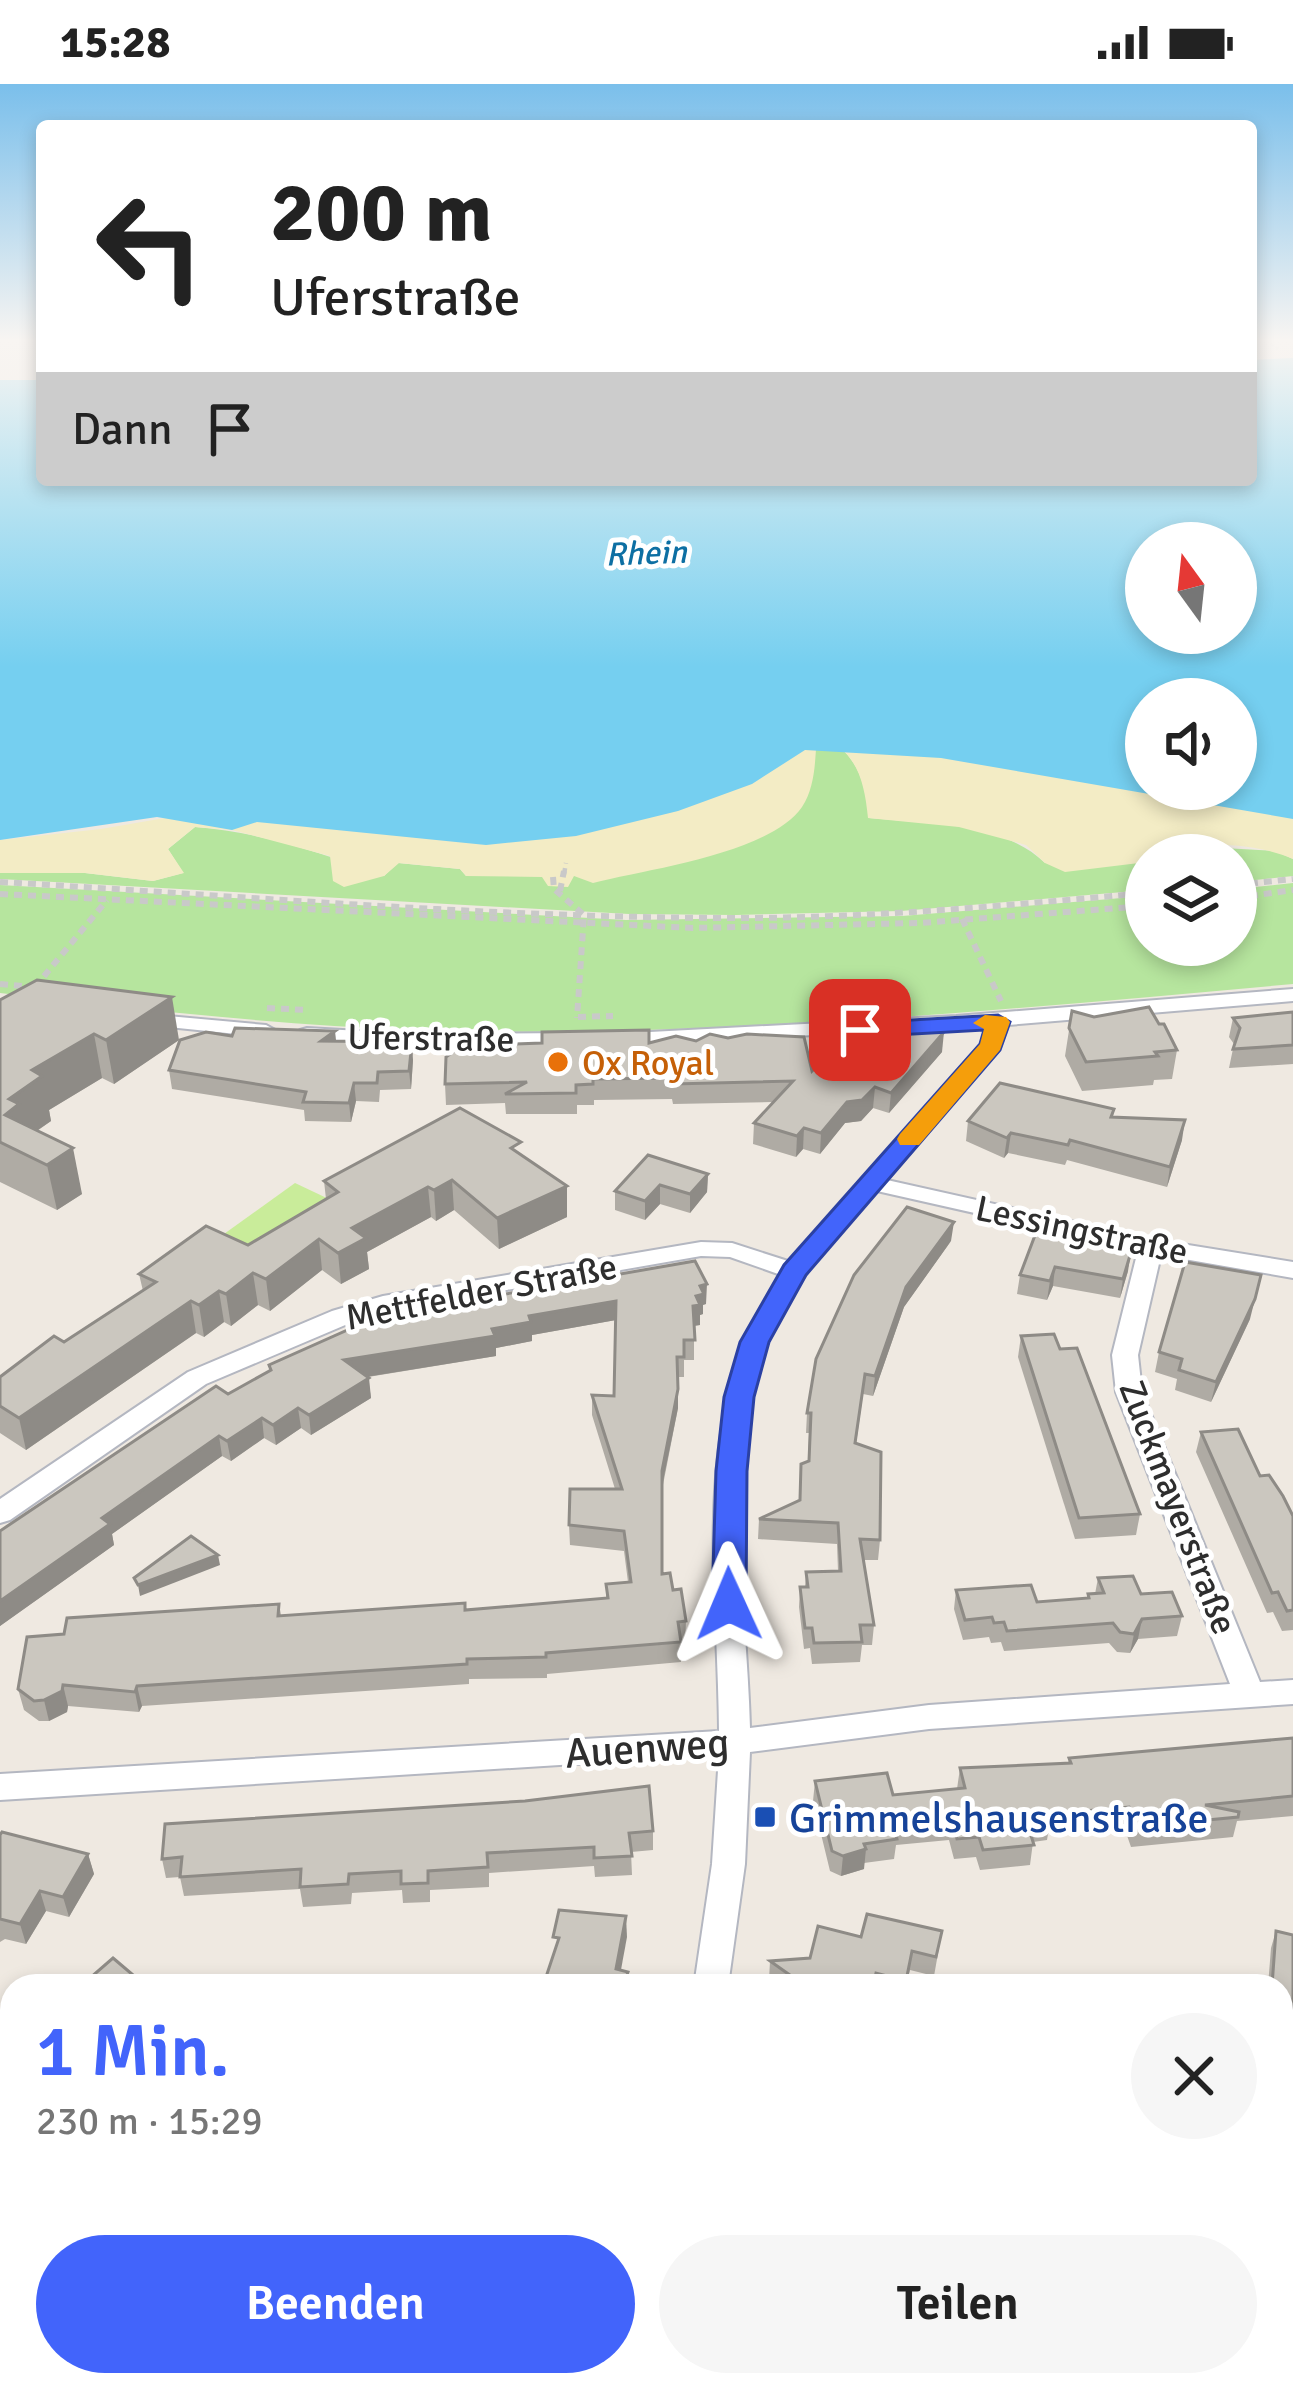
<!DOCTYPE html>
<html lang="de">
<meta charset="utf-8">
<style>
body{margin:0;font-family:Signika,sans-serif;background:#f6f6f6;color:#222;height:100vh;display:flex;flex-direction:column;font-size:45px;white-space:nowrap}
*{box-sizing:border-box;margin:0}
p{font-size:39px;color:#767676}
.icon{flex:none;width:66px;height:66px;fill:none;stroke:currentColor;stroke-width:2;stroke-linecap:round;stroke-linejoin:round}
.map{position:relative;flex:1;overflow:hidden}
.details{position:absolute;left:0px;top:1890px;width:1293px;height:423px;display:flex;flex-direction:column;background:#fff;border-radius:36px 36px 0 0;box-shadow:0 6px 18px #0003}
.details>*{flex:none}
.hud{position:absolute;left:36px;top:36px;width:1221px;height:366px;border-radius:12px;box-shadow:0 6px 18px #0003;background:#fff;color:#222;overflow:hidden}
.needle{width:78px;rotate:345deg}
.fabs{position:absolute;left:1125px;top:438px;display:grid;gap:24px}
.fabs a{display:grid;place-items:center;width:132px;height:132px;border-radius:50%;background:#fff;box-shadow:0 6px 18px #0003;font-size:60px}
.pin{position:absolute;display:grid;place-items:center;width:102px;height:102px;color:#fff;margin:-51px;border-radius:24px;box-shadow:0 6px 18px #0006}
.me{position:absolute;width:132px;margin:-66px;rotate:359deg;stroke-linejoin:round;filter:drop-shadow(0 0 9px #0008)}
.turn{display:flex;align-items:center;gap:42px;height:252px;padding:0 36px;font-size:54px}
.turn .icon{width:156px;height:156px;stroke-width:2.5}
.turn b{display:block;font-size:84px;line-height:102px}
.then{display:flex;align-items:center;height:114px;padding:0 36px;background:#0003;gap:24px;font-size:45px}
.round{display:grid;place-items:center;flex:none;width:126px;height:126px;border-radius:63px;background:#f6f6f6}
.head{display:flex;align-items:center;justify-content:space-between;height:204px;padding:0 36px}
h1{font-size:72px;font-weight:600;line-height:90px;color:#4264fb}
.button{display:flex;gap:24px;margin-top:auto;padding:24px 36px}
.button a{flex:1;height:138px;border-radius:72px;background:#4264fb;color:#fff;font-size:48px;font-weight:600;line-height:138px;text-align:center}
.button a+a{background:#f6f6f6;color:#222}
.status{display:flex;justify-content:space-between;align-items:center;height:84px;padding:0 60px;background:#fff;direction:ltr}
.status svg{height:33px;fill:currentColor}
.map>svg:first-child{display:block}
.green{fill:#b6e59e}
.sand{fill:#f3ecc5}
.pitch{fill:#c9ec9a}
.water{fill:#75cff0;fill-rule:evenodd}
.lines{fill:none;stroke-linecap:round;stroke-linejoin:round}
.street-casing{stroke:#b4b7c1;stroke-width:4}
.path-far2{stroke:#c9c9c9;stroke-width:3;stroke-dasharray:4.5 3;stroke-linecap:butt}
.path-far1{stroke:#c9c9c9;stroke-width:4.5;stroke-dasharray:6 4.5;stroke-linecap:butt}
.path{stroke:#c9c9c9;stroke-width:6;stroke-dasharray:8 6;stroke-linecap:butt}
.street{fill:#fff;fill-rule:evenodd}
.wall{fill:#afaba4}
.shaded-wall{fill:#8e8b86}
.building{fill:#cbc7bf;stroke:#8e8b86;stroke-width:3}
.route{fill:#4264fb;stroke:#2b41a3;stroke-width:3}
.slow{fill:#f59e0b}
.food-dot{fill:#e8710a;stroke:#fff;stroke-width:4.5}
.transit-dot{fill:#1a4fb4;stroke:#fff;stroke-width:4.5}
.labels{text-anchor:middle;stroke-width:10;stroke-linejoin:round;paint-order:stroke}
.far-water-label{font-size:33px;font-style:italic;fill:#0d6fa3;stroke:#fff}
.street-label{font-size:36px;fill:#2e2e2e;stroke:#fff}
.food-label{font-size:36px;fill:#c56008;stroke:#fff;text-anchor:start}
.near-street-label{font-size:42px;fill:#2e2e2e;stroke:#fff}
.near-transit-label{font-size:42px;fill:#164399;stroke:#fff;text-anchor:start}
</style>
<div class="status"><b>15:28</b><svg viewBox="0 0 49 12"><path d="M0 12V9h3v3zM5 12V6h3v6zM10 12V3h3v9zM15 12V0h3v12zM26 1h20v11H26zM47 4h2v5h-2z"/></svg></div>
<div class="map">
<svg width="1293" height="2312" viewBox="0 0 1293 2312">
<rect width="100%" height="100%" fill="#efe9e1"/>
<g class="green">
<path d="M817,650c39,16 48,45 52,84 57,6 133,3 176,45l101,-4v31l-245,21 -165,4 -107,-1 -629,-35v-6h85l68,8 30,-8 -15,-24 27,-22c65,5 128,26 189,49l14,-13 62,6 6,7h108z"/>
<path d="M1188,762l87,5 18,8v17l-57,6v-27h-81z"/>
<path d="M1293,799v101c-291,26 -585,55 -878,46 -139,-5 -277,-21 -415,-37v-108l626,35 276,-4 244,-20v49h90v-56z"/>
</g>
<path class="sand" d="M816,622l330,83 147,20v50c-43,-19 -118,-20 -154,4l-74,9 -20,-9 -19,-18 -67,-18 -91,-9c-4,-40 -12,-68 -51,-84 -2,24 -1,52 -15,73 -33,47 -154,62 -209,76l-19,-7 -6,11 -20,-1 -6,-9 -76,-1 -6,-7 -61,-6 -15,13 -40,11 -11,-6 -3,-25 -98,-26 -37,-3 -27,22 16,24 -31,8 -68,-8h-85v-33l101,-11z"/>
<path class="pitch" d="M295,1099l38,18 -77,56 -39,-18z"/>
<path class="water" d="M1293,274v461l-352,-61 -136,-8 -53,34 -74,27 -102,25 -90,9 -229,-23 -25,8 -75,-13 -157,23v-460h42v100h1209v-120zM1146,459h90v90h-90zM1146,615h90v90h-90z"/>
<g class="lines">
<defs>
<g id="street">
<path d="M1293,905v12l-285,24 -9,25 -112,130 264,59 142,23v16l-132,-23 -23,100 4,37 118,290 33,-2v24l-364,25 -179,23 -5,112 -17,122h-34l18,-122 7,-109 -719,45v-26l719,-43c-1,-155 -31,-321 62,-456l-51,-18 -29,-1 -315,55 -36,12 -144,61 -196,136 -10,3v-24l188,-127 144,-61 51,-15 318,-54 31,1 59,19 190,-218 5,-17 -367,17 -7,-2 -4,-4 4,-4 344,-18zM877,1107l261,59 -26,105 4,37 114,292 -301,21 -179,23c-3,-131 -34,-284 27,-407 24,-49 64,-89 100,-130z"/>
<path d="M146,930l120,11 11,6 -11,6 -127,-13 -3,-4z"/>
<path d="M307,944l107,6 158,-1 11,6 -11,6 -158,1 -114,-8 -4,-4 4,-4z"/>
<path d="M0,1990l12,5v40l-12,-5z"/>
<path d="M1281,2143l12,4v38l-12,-4z"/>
<path d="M303,2301h48l4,11h-48z"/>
<path d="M551,2301h41l-4,11h-41z"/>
</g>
</defs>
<use href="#street" class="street-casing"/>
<path class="path-far2" d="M1270,259l8,6"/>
<path class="path-far1" d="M564,790l2,-11"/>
<g class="path">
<path d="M553,793l1,12 30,26 -7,103"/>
<path d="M0,798c245,14 491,36 737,36 137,0 273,-13 409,-25"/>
<path d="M1236,801l57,-6"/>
<path d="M560,807l4,-20"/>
<path d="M0,810l693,34 227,-5 226,-17"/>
<path d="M1236,814l57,-8"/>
<path d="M962,835l39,82"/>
<path d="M0,900l32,3"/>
<path d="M35,903l72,-87"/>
<path d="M267,924l40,2"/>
<path d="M578,933l35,-1"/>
</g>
<use href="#street" class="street"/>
</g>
<g class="wall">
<path d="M0,916l179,40 -65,44 -12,-6 -53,32 2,11 -14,10 45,63 -25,16 -57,-28z"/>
<path d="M1072,927l22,6 65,7 18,26 -5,29 -18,1 -1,5 -71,6 -17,-35z"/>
<path d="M1293,928v52l-64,4 5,-24 -5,-7 4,-19z"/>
<path d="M232,952l104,5 77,19 -2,29 -31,1 -1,12 -23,-1 -5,21 -46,-1 -1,-11 -132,-21 -3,-19z"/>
<path d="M649,959l163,28 130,-19 -53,61 -16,-5 -12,13 -16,2 -25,31 -17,-5 -7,8 -43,-13 1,-21 19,-21 -100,2 -1,-5 -78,1v5h-17v9h-71l-1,-11 -59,2 -1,-21z"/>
<path d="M1114,1025l-1,8 69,23 -15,47 -100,-27 -2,5 -57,-12 -4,5 -38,-17 2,-20z"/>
<path d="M522,1071l45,62 -68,32 -45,-39 -18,11 -5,-4 -64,35 2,17 -28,15 -19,-14 -52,41 -12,-6 -27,21 -7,-4 -20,15 -8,-4 -170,117 -26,-17v-56l64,-35 79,-51 -4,-17 109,-29 78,-46 -2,-18z"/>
<path d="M708,1090l-1,18 -17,21 -30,-9 -15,16 -30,-10v-19z"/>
<path d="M1037,1146l91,41 -8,27 -67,-12 -6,14 -30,-6 3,-19z"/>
<path d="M951,1157l-47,66 -31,89 -10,-2 -7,50 24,96 -2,20h-15l11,65 -2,20h-10l-2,17 -48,2 -2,-16 -6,1 -5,-42 1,-20h5l1,-15 32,-1 -1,-27 -79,-5 1,-20 41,-18 8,-40 1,-28h-3l1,-20z"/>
<path d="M706,1220l-3,1v9l-3,1v10l-6,1v34h-10v17h-6v31l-16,82v84l11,16 13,31 -1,21h-4v20l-134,12v4l-78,1v5l-327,22 -3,6 -71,-6 -1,6 -18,9h-10l-15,-11 -6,-21 46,-55 215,-30 2,11 184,-5 141,-12v-14l22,-2 -4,-31 -54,-6 -1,-20 46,-36 -23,-74v-20l22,1 2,-76 -84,15v6l-36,7v8l-128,21 3,21 -60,37 -10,-7 -25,17 -12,-7 -33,23 -9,-5 -110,78 2,11 -114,81v-95l270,-161z"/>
<path d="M1250,1235l-39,83 -36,-12 2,-11 -22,-7 4,-20z"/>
<path d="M1021,1252l39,13 80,165 -4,21 -61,4 -57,-182z"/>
<path d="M1201,1348l59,44 33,40v114l-11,1 -9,-19 -6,1 -71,-161z"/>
<path d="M1098,1494l43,16 41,22 -5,20 -39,3 -8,14 -13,-1 -8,-9 -105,8 -3,-9 -10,1 -2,-6 -26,3 -9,-31 2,-19 81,12 50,-4 1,-4h7z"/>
<path d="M1293,1654v78l-56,5 -4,16 -102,10 -7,-20 -76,7 -1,6 -14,2 -3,23 -50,5 -4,-13 -22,2 -5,-19 -53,5 -2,14 -30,4v6l-23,7 -11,-5 -17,-70 2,-20 78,14 64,-6 3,-21 108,-5 1,-5z"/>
<path d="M653,1747v19l-22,2 1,23 -37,2 -1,-11 -105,7v14l-59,3v12l-27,1 -1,-13 -50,3 -1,11 -48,3 -3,-18 -116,7 -4,-19 -14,1 -4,-19z"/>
<path d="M0,1751l88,19 6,20 -25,43 -23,-6 -20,33 -21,-5 -5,3z"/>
<path d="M942,1847l-8,45 -24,-6 -4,16h-128l-9,-6 1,-19 40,-3 51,-21z"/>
<path d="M1276,1847l17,4v156l-12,-3v-102h-13l3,-38z"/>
<path d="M12,2197v79l-12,-13v-55z"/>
<path d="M679,2301h125l-4,11h-121z"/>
<path d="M1252,2301h29l12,11h-42z"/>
</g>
<g class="shaded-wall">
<path d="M172,913l7,43 -65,44 -8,-44z"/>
<path d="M335,947l2,18 -16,-8z"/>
<path d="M944,948l-2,20 -53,61 2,-20z"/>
<path d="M94,950l8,44 -53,32 2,11 -25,17 -21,-23 4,-16 23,-29z"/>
<path d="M412,958l1,18 -2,29 -2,-18z"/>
<path d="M354,999l2,18 -5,21 -2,-19z"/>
<path d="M875,1003l-2,21 -12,13 -16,2 -25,31 1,-21 26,-31z"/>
<path d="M1185,1036l-3,20 -15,47 3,-20z"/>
<path d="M804,1044l-1,21 -7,8 1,-21z"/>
<path d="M1011,1049l-3,20 -4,5 3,-20z"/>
<path d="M73,1064l9,46 -25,16 -10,-45z"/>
<path d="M708,1090l-1,18 -17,21v-19z"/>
<path d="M452,1096l2,30 -18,11 -2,-31z"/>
<path d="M660,1101v19l-15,16v-19z"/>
<path d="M567,1102v31l-68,32 -2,-31z"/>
<path d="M428,1103l3,30 -64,35 2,17 -28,15 -3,-31 14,-25z"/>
<path d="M954,1138l-3,19 -47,66 -31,89 2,-20 31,-89z"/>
<path d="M319,1155l3,31 -52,41 -4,-32z"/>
<path d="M1131,1168l-3,19 -8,27 3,-19z"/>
<path d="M1055,1183l-2,19 -6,14 3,-19z"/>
<path d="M253,1189l5,32 -27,21 -5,-32z"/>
<path d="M1261,1191l-11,44 -39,83 5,-20z"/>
<path d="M707,1200l-1,20 -3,1v9l-3,1v10l-8,1 1,-20 3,-10 4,-10z"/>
<path d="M219,1207l5,31 -20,15 -5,-32z"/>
<path d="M191,1217l5,32 -170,117 -7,-32z"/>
<path d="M616,1217v19l-84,15v6l-36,7v8l-149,24 -3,-20 148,-31 37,-13z"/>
<path d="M369,1294l2,20 -60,37 -2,-20z"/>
<path d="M678,1305v19l-17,83 1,-20z"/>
<path d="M298,1324l3,20 -25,17 -3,-20z"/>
<path d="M262,1334l2,20 -33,23 -4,-20z"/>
<path d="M219,1352l3,20 -110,78 2,11 -114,81v-25l102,-83z"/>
<path d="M218,1471l2,10 -80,31 -2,-11z"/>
<path d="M1142,1535l-4,20 -8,14 4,-19z"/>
<path d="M63,1601l5,21 -1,6 -18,9 -5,-21z"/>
<path d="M137,1602l5,20 -3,6 -4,-20z"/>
<path d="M866,1765l-2,20 -23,7 2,-20z"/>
<path d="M88,1770l6,20 -25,43 -6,-20z"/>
<path d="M40,1807l6,20 -20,33 -6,-20z"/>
<path d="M626,1832l1,21 -9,49 -2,-17z"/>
<path d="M12,2141v26l-12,11v-26z"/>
</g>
<g class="building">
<path d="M37,896l135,17 -66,43 -12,-6 -62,36 10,6 -33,23 10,5 -14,11 68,33 -26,17 -47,-23v-142z"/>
<path d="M1149,923l10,17h5l13,26 -22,2 3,4 -72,6 -17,-34 3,-17 22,6z"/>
<path d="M1293,928v33l-60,4 7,-21 -7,-10z"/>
<path d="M903,934l41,14 -53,61 -16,-6 -13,13 -15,2 -26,31 -17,-5 -7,8 -43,-13 39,-42 -120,3 -1,-6 -79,1v5l-17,1v8l-71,1 22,-12 -82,2 1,-27 15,-11 81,-3v-11l107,-2v13l27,-7 20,5 14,-7 18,4 19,-4 57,3 8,34 50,-51z"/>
<path d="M235,944l100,3 -14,10 91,1 -3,29 -31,1 -1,11h-23l-5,20 -46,-1 3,-10 -137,-22 11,-30 26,-8 26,4z"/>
<path d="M1000,999l114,26 -3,8 74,3 -15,47 -100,-27 -2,5 -57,-12 -4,5 -39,-17z"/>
<path d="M460,1024l61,34 -10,6 56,38 -70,32 -45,-38 -18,10 -6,-3 -76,41 14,10 -28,15 -19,-14 -53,40 -13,-6 -27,21 -7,-3 -20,14 -8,-4 -172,117 -19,-12v-29l54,-41 10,6 92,-60 -17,-8 67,-48 42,19 90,-53 -14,-11z"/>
<path d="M648,1071l60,19 -18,20 -30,-9 -15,16 -30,-10z"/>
<path d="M907,1123l47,15 -48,65 -31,89 -10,-2 -10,69 26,9 -1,88 -20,-1 14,86h-14l2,17 -48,1 -2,-15h-7l-5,-41h8l-2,-15 35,-1 -3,-48 -79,-4 41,-19 1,-36 8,-3 2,-48h-4l9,-54 38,-84z"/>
<path d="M1037,1146l94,22 -8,27 -68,-12 -5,14 -30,-6z"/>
<path d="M695,1177l12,23 -7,2 4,8 -8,2 4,9 -7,1 2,34h-11v17h-7l1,32 -16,82v103l8,-1 3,17 8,-1 5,32 -8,1 3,20 -135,11v4l-79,2v5l-330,22 -2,6 -72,-7 -1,6 -18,9 -10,1 -16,-12 9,-52 37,-3 3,-16 212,-14 -1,12 187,-13v7l143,-12 -2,-14 25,-2 -7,-51 -55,-6 1,-36h52l-30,-94 22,1 2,-95 -87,15 2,6 -39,7 3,7 -151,24 25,18 -60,37 -11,-7 -25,17 -11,-7 -35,23 -8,-5 -117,82 8,6 -110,77v-70l216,-145 12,8 43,-24 -2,-5 110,-49z"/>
<path d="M1185,1178l76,13 -6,24 -39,83 -37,-12 3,-11 -23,-7z"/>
<path d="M1054,1250l6,15 17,-1 63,166 -61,4 -58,-182z"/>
<path d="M1238,1345l22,47 9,-1 14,21 10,20v94l-6,1 -9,-19 -6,1 -71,-161z"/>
<path d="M191,1452l27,19 -80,30 -4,-7z"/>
<path d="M1133,1492l8,18 31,-2 10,24 -40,3 -8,15 -14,-2 -7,-9 -106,8 -3,-9 -10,1 -2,-6 -27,3 -9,-30 75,-5 6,17 52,-4 -1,-4 16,-1 -6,-15z"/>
<path d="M1293,1654v58l-88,9 34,7 -1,5 -103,10 -6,-20 -81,7 2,6 -23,3 7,22 -51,5 -4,-13 -22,2 -5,-19 -58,5 3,14 -33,5 2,5 -23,7 -11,-5 -17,-70 72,-8 6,22 72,-7 -5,-20 111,-5 -2,-5z"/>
<path d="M649,1702l4,45 -24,2 3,23 -38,2v-11l-107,6 1,14 -60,4v12l-27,1v-13l-52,3 -1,10 -48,3 1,-18 -121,8 2,-20 -20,2 3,-35 360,-23z"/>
<path d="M2,1748l86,22 -25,43 -23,-6 -20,33 -20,-5v-84z"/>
<path d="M559,1826l67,6 -10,53 12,3 -5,14h-80l16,-48 -6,-1z"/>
<path d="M867,1830l75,17 -6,26 -24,-6 -6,30 -30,-8 -3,13h-70l1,-2 -11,-2 1,-4 -24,-17 40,-3 8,-32 43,11z"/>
<path d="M1276,1847l17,4v138l-12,-3v-84h-9z"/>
<path d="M113,1874l33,28h-61l-2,-2z"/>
<path d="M0,2112l12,11v18l-12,11z"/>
<path d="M12,2197v63l-12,-12v-40z"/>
<path d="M1281,2229l12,3v80h-36v-11h24z"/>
<path d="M12,2300l175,1 11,11h-198z"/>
<path d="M679,2301h84l-4,11h-60v-1z"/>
<path d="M780,2301h19l-3,8z"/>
<path d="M928,2306l21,6h-23z"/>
<path d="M1210,2307l20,5h-21z"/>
</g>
<linearGradient id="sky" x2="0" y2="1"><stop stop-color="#7abfeb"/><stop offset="0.44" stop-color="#f8f5f2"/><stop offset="1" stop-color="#f8f5f2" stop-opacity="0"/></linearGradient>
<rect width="1293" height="583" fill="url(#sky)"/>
<path class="route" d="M998,931l12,7 -10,28 -194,225 -37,67 -15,55 -7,74 -1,133 -5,9 -12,3 -12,-3 -5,-9 4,-133 8,-74 16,-55 44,-77 196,-221 4,-14 -124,7 -12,-7 12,-7z"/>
<path class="slow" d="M985,931l21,2 4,5 -10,28 -81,95h-19l-3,-6 3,-5 80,-90 4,-15 -11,-6z"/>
<circle class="food-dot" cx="558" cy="978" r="12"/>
<rect class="transit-dot" x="753" y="1721" width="24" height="24" rx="6"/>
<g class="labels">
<g class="far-water-label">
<text transform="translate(646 468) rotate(-2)" y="12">Rhein</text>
</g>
<g class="street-label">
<text transform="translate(431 953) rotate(1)" y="13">Uferstraße</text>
<text transform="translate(1082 1145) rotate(12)" y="13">Lessingstraße</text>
<text transform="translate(481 1207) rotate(-11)" y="13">Mettfelder Straße</text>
<text transform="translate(1179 1423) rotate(69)" y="13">Zuckmayerstraße</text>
</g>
<g class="food-label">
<text x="582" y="991">Ox Royal</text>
</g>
<g class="near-street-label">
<text transform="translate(647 1663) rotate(-4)" y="15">Auenweg</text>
</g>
<g class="near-transit-label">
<text x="789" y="1748">Grimmelshausenstraße</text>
</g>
</g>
</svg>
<div class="fabs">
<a><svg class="needle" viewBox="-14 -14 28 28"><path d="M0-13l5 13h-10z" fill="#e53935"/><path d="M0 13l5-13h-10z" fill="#767676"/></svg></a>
<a><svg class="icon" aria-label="sound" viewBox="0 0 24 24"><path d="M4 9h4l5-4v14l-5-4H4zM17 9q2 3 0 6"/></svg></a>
<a><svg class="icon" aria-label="layers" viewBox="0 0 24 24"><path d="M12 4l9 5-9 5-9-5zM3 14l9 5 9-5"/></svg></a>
</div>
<div class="pin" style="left:860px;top:946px;background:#d93025"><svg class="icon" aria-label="arrive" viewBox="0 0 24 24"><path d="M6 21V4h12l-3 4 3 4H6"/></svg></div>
<svg class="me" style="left:729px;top:1520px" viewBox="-20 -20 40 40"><path d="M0-17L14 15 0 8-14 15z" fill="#4264fb" stroke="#fff" stroke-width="4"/></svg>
<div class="hud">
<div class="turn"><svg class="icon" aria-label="left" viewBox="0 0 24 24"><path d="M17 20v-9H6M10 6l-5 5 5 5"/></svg><div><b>200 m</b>Uferstraße</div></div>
<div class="then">Dann<svg class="icon" aria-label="arrive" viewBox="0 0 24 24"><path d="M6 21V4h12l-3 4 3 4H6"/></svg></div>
</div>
<section class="details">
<div class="head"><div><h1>1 Min.</h1><p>230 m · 15:29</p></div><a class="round"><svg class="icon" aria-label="close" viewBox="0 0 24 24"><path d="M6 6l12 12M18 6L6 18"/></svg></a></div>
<div class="button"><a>Beenden</a><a>Teilen</a></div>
</section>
</div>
